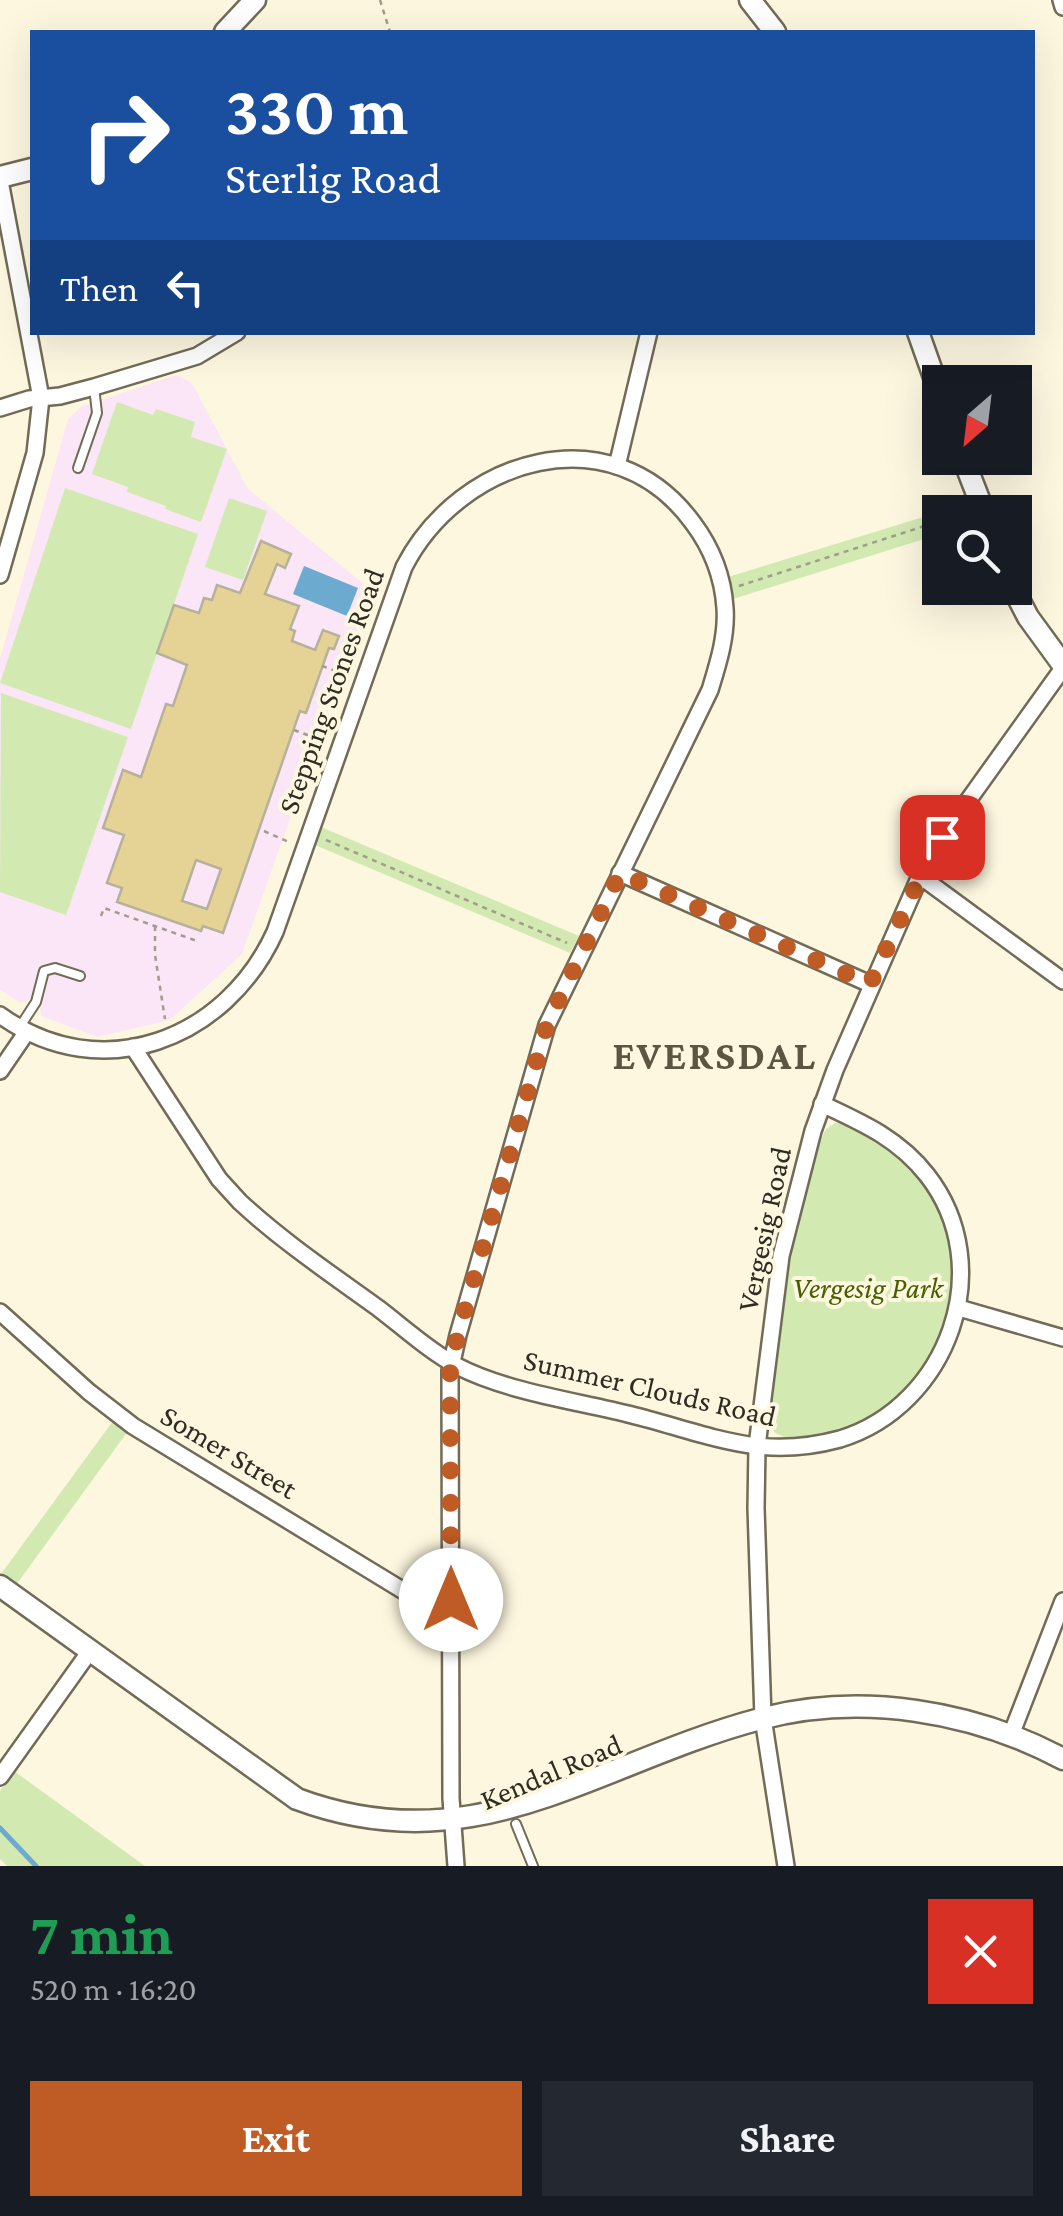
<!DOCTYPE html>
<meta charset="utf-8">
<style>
body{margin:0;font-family:"Crimson Pro",serif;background:#242831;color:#f1f3f6;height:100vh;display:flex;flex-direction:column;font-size:38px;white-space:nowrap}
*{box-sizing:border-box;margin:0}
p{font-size:32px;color:#9ea1a6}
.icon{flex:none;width:55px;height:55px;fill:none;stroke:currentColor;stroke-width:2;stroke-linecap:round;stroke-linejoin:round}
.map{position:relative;height:1866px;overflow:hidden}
.drawer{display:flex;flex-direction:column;background:#171b24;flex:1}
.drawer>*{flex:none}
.top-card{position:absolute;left:30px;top:30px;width:1005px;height:305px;border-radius:0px;box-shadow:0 10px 40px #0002;background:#1a4fa0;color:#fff;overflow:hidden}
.needle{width:65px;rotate:208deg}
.buttons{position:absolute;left:922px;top:365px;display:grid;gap:20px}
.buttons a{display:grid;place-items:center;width:110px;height:110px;border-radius:0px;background:#171b24;box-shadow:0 10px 40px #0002;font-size:50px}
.pin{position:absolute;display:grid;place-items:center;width:85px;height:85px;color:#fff;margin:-42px;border-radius:20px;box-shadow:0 5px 15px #0006}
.me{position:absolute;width:110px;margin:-55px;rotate:0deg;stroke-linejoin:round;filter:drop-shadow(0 0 8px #0008)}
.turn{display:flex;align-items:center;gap:35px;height:210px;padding:0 30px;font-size:45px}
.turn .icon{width:130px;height:130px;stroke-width:2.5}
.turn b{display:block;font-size:70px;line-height:85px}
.then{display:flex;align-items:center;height:95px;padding:0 30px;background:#0003;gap:20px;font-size:38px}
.round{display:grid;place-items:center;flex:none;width:105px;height:105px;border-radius:0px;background:#242831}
.summary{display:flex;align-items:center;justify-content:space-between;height:170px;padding:0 30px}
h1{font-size:60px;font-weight:700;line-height:75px;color:#1e9e55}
.primary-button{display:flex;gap:20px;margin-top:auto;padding:20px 30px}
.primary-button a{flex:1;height:115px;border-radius:0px;background:#bf5b25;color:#fff;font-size:40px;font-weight:700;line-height:115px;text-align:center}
.primary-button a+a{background:#242831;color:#f1f3f6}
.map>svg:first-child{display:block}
.education{fill:#fae6f7}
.green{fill:#d3e9b2}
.water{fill:#6daacf}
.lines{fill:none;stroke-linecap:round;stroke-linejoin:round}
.stream{stroke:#6daacf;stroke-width:5}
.building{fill:#e5d395;stroke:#b7b19b;stroke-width:2.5;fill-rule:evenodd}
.service-casing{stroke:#716b57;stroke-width:12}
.minor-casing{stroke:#716b57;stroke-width:20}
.tertiary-casing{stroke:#716b57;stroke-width:25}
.path{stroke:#a19c8b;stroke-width:2.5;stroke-dasharray:5 5;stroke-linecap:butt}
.service{stroke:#fff;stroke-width:8}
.minor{stroke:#fff;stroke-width:15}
.tertiary{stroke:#fff;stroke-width:20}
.route{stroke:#bf5b25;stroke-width:18;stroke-dasharray:0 32.4}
.labels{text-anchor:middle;stroke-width:8;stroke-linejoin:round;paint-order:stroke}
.street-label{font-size:30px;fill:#2e2c23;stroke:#fef7e0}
.park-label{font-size:30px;font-style:italic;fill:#465f00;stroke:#fef7e0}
.district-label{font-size:40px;font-weight:bold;letter-spacing:2.5px;fill:#5b5541;stroke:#fef7e0}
</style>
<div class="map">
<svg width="1063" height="1866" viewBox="0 0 1063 1866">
<rect width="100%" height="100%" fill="#fef7e0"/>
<path class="education" d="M177,375l15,8 56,106 118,97 3,10 -127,358 -72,66 -73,17 -56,-21 -1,-12 -9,-5 -10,4 -21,-13v-331l68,-240 14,-13z"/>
<g class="green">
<path d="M117,402l36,13 3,-6 39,13 -4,15 36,12 -26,73 -36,-13 1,-3 -39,-14 1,-5 -36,-13z"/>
<path d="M65,488l133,46 -67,195 -131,-46z"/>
<path d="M229,498l38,13 -24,69 -38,-13z"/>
<path d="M969,503l4,9h-33v22l-210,66 -2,-23z"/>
<path d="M1,693l127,44 -62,178 -66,-23z"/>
<path d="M320,827h1l258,109 -9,17 -255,-108z"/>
<path d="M835,1123c22,-2 50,20 66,35 93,90 51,246 -76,276 -17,4 -36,8 -51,-2l-6,-16 17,-141 36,-136 5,-10z"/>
<path d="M113,1421l15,10 -112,154 -15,-11z"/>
<path d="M14,1771l131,95h-138l-7,-7v-68z"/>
</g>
<path class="water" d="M304,566l54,22 -11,28 -54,-22z"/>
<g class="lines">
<path class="stream" d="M0,1828l36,38"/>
</g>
<path class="building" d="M261,541l30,13 -6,14 -8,-4 -12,30 34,12 -9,23 5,2 -3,10 23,9 8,-20 16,6 -5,13 -5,-1 -23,65 -6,-2 -77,222 -20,-7 -2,5 -84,-29 5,-14 -15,-5 17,-48 -21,-7 20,-58 18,7 25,-73 7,2 14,-41 -30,-12 17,-48 25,8 5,-15 8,2 5,-15 23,8zM196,860l25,9 -14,40 -25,-8z"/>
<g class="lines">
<defs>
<g id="service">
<path d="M78,468l19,-55 -3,-26"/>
<path d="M21,1025l15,-23 8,-31 11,-3 25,8"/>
<path d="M516,1824l17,42"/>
</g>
<g id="minor">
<path d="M1061,0l2,7"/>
<path d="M0,181l41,217 -6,55 -35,122"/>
<path d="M0,408l29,-9 31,-3 34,-9 103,-31 40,-24"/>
<path d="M617,466l32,-134"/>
<path d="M620,873l250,111"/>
<path d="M920,876l143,105"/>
<path d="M0,1015c101,73 226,25 275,-83l129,-365c56,-109 208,-155 289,-44 18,24 30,54 32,85 2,28 -7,56 -15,82l-163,335 -89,310 -8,36 1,427 5,68"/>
<path d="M133,1047l86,132 21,23c42,39 91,72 138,106 25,19 51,43 79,58 50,26 120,35 175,49 41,10 83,26 125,31 26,3 57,0 83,-7 108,-33 159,-172 87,-264 -28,-36 -64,-52 -105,-71"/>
<path d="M0,1071l26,-38"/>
<path d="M959,1308l104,30"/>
<path d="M0,1312l89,80 44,34 279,170 18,6 21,-2"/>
<path d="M1011,1735l52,-134"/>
<path d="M0,1777l90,-126"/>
<path d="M786,1866l-23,-148 -7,-210 1,-62 24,-190 32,-125 22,-61 85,-194 22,-39 121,-169"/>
</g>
<g id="tertiary">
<path d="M750,0l25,32"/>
<path d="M225,32l30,-32"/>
<path d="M0,177l32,-8"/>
<path d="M918,332l22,62"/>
<path d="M963,458l21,54"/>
<path d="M1013,588l15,29 35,48"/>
<path d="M0,1586l297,213c180,67 297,-36 463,-80 101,-27 213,-8 303,40"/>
</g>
</defs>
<use href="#service" class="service-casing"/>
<use href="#minor" class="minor-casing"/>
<use href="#tertiary" class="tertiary-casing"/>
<g class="path">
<path d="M380,0l10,32"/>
<path d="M739,586l201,-65"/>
<path d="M322,666l25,9"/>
<path d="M294,730l24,9"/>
<path d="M264,831l27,12"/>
<path d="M326,840l241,103"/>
<path d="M101,916l3,-8 93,33"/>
<path d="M155,926v29l10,64"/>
</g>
<use href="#service" class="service"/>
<use href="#minor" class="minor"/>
<use href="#tertiary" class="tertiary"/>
</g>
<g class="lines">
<path class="route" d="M451,1600l-1,-229 8,-37 89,-309 73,-152 250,111 60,-128 12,-19"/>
</g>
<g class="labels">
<g class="street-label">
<text transform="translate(331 691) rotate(-70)" y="10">Stepping Stones Road</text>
<text transform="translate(764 1229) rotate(-78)" y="10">Vergesig Road</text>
<text transform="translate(650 1388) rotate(13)" y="10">Summer Clouds Road</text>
<text transform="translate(229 1452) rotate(31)" y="10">Somer Street</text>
<text transform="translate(551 1772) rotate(-23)" y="10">Kendal Road</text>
</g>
<g class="park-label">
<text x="868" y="1298">Vergesig Park</text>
</g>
<g class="district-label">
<text x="715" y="1069">EVERSDAL</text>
</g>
</g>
</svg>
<div class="buttons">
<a><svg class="needle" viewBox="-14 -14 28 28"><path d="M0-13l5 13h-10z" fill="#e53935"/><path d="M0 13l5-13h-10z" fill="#9ea1a6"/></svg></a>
<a><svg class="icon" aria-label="search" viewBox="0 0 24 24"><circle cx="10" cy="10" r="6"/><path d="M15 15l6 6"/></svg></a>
</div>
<div class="pin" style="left:942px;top:837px;background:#d93025"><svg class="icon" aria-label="arrive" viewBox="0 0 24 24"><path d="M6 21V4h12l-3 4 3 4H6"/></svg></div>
<svg class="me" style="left:451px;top:1600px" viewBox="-20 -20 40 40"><circle r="19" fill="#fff"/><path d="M0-13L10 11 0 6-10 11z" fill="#bf5b25"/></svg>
<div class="top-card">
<div class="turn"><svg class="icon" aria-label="right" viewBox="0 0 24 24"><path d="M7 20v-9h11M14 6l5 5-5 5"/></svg><div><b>330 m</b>Sterlig Road</div></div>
<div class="then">Then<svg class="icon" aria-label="left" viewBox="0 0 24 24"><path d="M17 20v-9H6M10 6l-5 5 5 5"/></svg></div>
</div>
</div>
<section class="drawer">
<div class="summary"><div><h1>7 min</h1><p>520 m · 16:20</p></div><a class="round" style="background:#d93025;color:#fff"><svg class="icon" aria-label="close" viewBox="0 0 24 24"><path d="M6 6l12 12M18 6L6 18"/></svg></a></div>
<div class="primary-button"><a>Exit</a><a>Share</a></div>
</section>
